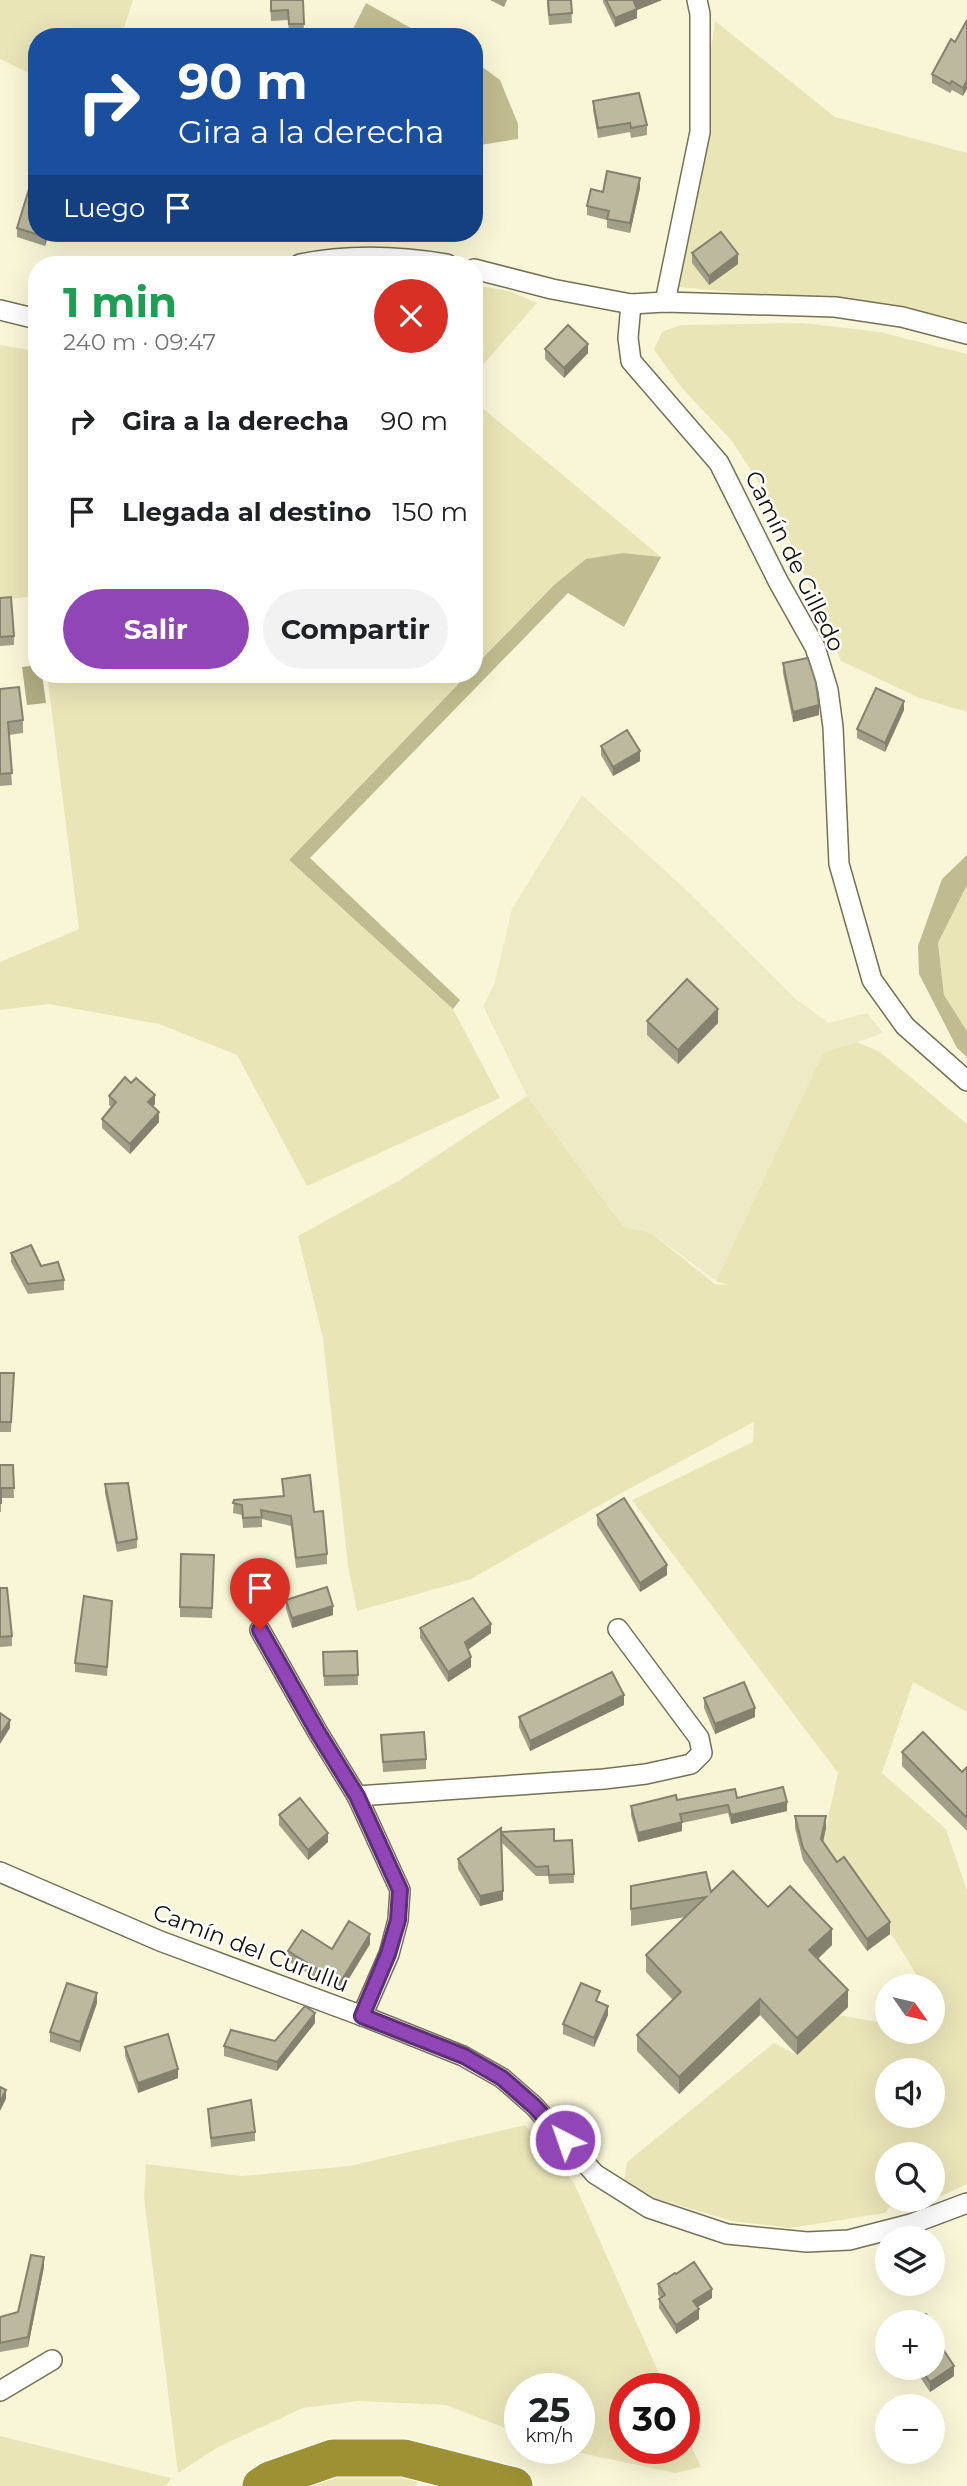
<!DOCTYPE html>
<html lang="es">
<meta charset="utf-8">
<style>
body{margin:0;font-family:Montserrat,sans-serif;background:#f2f2f2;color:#202124;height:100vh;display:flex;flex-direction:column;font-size:26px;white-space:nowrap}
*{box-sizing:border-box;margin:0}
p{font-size:23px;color:#757577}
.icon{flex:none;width:38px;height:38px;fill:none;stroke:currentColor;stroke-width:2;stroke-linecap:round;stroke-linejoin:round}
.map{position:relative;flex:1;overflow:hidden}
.drawer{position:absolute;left:28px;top:256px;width:455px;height:427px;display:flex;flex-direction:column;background:#fff;border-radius:28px;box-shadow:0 7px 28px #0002}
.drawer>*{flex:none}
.top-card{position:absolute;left:28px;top:28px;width:455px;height:214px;border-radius:28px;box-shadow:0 7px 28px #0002;background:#1a4fa0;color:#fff;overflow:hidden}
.needle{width:46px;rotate:124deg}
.controls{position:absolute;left:875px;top:1974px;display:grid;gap:14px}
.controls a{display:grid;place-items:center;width:70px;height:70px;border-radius:50%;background:#fff;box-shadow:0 7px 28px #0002;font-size:35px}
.speed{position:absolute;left:504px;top:2373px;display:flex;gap:14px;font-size:35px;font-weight:700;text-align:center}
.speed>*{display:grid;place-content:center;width:91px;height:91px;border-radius:50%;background:#fff;box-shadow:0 7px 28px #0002;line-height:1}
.speed small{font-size:18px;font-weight:400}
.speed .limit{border:10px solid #d22;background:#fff;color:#111}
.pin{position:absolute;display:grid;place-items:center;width:60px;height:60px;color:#fff;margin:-72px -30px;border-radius:50% 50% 50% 0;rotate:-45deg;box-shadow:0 0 7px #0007}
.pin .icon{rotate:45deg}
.me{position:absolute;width:77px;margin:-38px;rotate:319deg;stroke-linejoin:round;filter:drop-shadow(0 0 5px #0008)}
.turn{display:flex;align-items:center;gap:24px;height:147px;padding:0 35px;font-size:32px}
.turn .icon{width:91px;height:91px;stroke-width:2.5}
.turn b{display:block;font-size:49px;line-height:60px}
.then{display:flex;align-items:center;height:66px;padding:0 35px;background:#0003;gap:14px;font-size:26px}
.round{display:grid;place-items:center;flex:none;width:74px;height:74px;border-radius:37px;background:#f2f2f2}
.summary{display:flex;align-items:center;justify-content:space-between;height:119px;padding:0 35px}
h1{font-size:42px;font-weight:700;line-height:52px;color:#1e9e55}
.button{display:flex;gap:14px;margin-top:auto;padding:14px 35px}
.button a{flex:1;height:80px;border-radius:42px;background:#9146b8;color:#fff;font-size:28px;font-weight:700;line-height:80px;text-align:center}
.button a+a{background:#f2f2f2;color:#202124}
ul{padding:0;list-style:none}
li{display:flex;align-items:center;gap:21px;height:91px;padding:0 35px}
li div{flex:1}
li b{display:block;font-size:26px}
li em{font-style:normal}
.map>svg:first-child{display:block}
.built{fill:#eeeac6}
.green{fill:#eae5b7;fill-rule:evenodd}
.forest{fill:#c1bc8f}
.water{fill:#b1ac80}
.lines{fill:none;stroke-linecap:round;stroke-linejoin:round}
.street-casing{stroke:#737157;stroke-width:22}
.highway-casing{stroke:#fff;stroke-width:39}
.street{stroke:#fff;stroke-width:19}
.highway{stroke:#9d9134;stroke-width:37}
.wall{fill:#a29f88}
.shaded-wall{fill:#84826f}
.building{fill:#bcb99e;stroke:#84826f;stroke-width:2}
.route-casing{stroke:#5e2e78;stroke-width:18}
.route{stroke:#9146b8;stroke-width:12}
.labels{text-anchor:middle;stroke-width:5;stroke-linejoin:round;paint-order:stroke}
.street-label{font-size:23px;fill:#141309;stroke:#fff}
</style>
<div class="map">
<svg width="967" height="2486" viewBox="0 0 967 2486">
<rect width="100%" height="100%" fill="#f9f6d8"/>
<path class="built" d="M582,795l103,94 112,111 32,23 38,-10 16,20 -60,21 -107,227 -65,-48 -27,-6 -97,-131 -44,-90 11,-21 18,-76z"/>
<g class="green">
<path d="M0,0h133l-12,37h-84v40l-37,-18z"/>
<path d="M715,21l120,96 132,36v172l-97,-20 -192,-18z"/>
<path d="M474,285l35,6 28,12 -63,72z"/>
<path d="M803,323l77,9 87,22v358l-50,-15 -76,-36 -64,-150 -45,-70 -50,-53 -28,-38 8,-18 19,-7z"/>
<path d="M0,345l37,6v245l-37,4z"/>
<path d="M474,401l187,156 -38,-4 -37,7 -32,25 -80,82z"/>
<path d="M47,674h421l-179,186 164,149 47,89 -193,88 -70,-131 -78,-31 -110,-20 -49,6v-48l79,-33z"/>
<path d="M967,885v146l-23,-36 -6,-52z"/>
<path d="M857,1042l23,10 87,72v588l-54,-30 -31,91 64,56 21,62v293l-34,16v-46h-46v46h8l-10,13 -95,15 -58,-7 -91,-27 -17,-13 3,-19 147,-119 23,12 42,-40 39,7 9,-2v12h46v-23l2,-1 -2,-4v-18h-10c-28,-48 -59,-99 -102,-136l17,-77 -206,-273 121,-58 1,-20 -138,74 -145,83 -114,32 -9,-45 -25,-227 -25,-103 102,-56 127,-84 97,131 27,6 64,51 13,1 -12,-4 107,-228zM887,2070h46v46h-46z"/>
<path d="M525,2125l49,58 92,206h-41v59h59v-18l17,37 -26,6 -118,-25h22v-59h-59v45l-74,-29 -88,-4 -55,7 -83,38 -42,27 -34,-275 2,-34 96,12 107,-10z"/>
<path d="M0,2436l171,42 -5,8h-166z"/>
<path d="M372,2469l35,6 11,8 -4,3h-125l25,-9z"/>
</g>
<g class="forest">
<path d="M366,3l61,34h-78z"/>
<path d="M474,61l26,19 18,44v15l-44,7z"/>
<path d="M623,553l38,4 -37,70 -56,-34 -258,265 150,142 -7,9 -164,-149 179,-186h6v-7l80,-82 32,-26z"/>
<path d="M967,855v30l-29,58 6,52 23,36v26l-10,-9 -38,-74 -1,-28 24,-67z"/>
</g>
<path class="water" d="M37,665v9h5l4,29 -19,2 -5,-38z"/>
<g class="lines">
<defs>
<g id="street">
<path d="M300,264c48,-10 99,-8 147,0"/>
<path d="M474,269l78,20 79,15 34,-2 170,5 67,10 65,17"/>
<path d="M665,302l35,-170v-118l-3,-14"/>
<path d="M631,304l-3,34 3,23 88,102 59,118 37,66 13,43 5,37 6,137 33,116 33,46 62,55"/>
<path d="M0,310l37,9"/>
<path d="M260,1630l57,101 40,65 43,94 -2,30 -9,34 -27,62"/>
<path d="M357,1796l247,-17 42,-5 45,-10 11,-11 -3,-15 -81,-109"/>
<path d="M0,1872l160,69 208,77 95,38 39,22 32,28 61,68 54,34 78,26 80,8 42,-2 62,-16 56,-21"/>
<path d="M0,2391l52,-31"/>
</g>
<path id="highway" d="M261,2486l9,-6 63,-22h71l110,28"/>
</defs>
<use href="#street" class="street-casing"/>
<use href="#highway" class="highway-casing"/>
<use href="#street" class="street"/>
<use href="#highway" class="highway"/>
</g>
<g class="wall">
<path d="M270,0h33l1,33 -15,1 -1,-14 -17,1z"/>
<path d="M490,0h17l-3,7z"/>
<path d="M547,0h24l1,23 -23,2z"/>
<path d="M603,0h59l-25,10v8l-22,9 -12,-25z"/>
<path d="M967,20l-4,76 -11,-6 -2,3 -18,-10v-9l23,-32z"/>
<path d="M593,101l54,24v10l-16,3 -1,-6 -32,6 -5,-28z"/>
<path d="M640,188l-10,45 -23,-5v-8l-20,-5v-9l16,-14z"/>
<path d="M17,228l20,5h12l-4,13 -28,-9z"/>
<path d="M692,253l46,11 -29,21 -17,-22z"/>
<path d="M545,349l43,4 -24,25 -19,-19z"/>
<path d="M0,598l14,38v9l-14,1z"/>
<path d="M783,663l36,52 -26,7 -10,-49z"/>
<path d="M0,689l23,31v13l-14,2 3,50 -12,1z"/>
<path d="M904,710l-19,42 -28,-14v-9z"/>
<path d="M601,746l39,15 -27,15 -12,-21z"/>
<path d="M647,1021l71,2 -40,41 -31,-29z"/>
<path d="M109,1096l46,8 -2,3 6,15 -29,32 -28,-26v-9l10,-11 -3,-3z"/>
<path d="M11,1253l30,13 23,14v10l-36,4 -17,-32z"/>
<path d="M0,1373h14l-3,59h-11z"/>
<path d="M0,1465h13l1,33h-13v14h-1z"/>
<path d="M282,1479l32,33 13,42v10l-31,4 -5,-42 -29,-7v8l-19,1 -1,-13 -9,-2 1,-13 49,-4z"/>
<path d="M105,1484l32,55v9l-20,4 -12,-59z"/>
<path d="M597,1515l70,60 -27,17 -43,-67z"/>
<path d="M214,1555l-2,63 -32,-1v-10z"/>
<path d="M0,1588l12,48v10l-12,1z"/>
<path d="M286,1600l47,15 -41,13 -6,-19z"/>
<path d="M112,1610l-5,66 -32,-4v-9z"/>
<path d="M420,1628l71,5 -23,16 3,18 -23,15 -28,-44z"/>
<path d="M357,1651l1,34 -34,1 -1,-34z"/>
<path d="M704,1698l51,19 -40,17 -11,-26z"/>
<path d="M624,1705l-94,46 -11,-24v-10z"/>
<path d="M381,1735l45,24v10l-43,3z"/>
<path d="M902,1752l60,20 5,-5v64l-65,-65z"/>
<path d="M737,1798l50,13 -56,13 -3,-11 -46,10v8l-44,11 -7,-27v-9l46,-6z"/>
<path d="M279,1815l49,27 -20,18 -29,-35z"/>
<path d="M795,1816l31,12 -3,14 67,92 -23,17 -64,-91 -8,-32z"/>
<path d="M501,1832l53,9 20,33v9l-25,1 -1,-8h-12l-34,-33 1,57 -23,6 -22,-37v-10z"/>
<path d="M631,1886l80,6 57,15 64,38 -14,14 30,48 -51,48 -37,-40 -81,79 -42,-43v-16l36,-35 -27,-28v-17l40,-38 -55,9z"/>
<path d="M370,1944l-30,49 -52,-32v-10l44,-2z"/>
<path d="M600,2001v1l8,13 -14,32 -31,-13v-10z"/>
<path d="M97,2003l-17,49 -30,-10v-10z"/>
<path d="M315,2023l-38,48 -53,-15v-10l51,-5z"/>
<path d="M125,2047l53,31 -40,15 -13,-37z"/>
<path d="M208,2109l47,23v9l-44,6z"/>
<path d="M44,2267l-16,80 -28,5v-35l18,-5z"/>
<path d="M658,2284l54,14 -14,9 1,12 -23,15 -17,-26v-9l1,-1 -2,-4z"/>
<path d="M941,2346l13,30 -24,16 -16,-24h19z"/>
</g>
<g class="shaded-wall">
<path d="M639,0h23l-25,10v8l-22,9v-9l19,-16z"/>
<path d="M967,80v9l-4,7v-8z"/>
<path d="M640,178v10l-10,45v-10z"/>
<path d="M46,233h3l-4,13v-9z"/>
<path d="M738,254v10l-29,21v-9z"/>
<path d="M588,344v9l-24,25v-10z"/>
<path d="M904,701v9l-19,42v-9z"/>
<path d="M819,705v10l-26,7v-10z"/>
<path d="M640,751v10l-27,15v-9z"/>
<path d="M718,1009v14l-40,41v-14z"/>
<path d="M155,1095v9l-7,8v-10z"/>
<path d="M159,1112v10l-29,32v-10z"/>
<path d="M667,1565v10l-27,17v-9z"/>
<path d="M333,1606v9l-41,13v-10z"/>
<path d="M491,1624v9l-26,19v-10z"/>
<path d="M471,1657v10l-23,15v-10z"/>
<path d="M624,1695v10l-94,46v-10z"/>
<path d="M755,1708v9l-40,17v-10z"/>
<path d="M10,1720v8l-10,16v-9z"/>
<path d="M787,1802v9l-56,13v-9z"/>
<path d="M826,1816v12l-5,23v-12z"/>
<path d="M682,1822v9l-44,11v-9z"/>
<path d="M328,1833v9l-20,18v-10z"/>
<path d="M503,1891v9l-23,6v-10z"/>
<path d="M890,1922v12l-23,17v-12z"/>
<path d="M832,1929v16l-23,22v-17z"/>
<path d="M370,1934v10l-30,49v-10z"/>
<path d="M848,1990v17l-51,48v-17z"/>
<path d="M97,1993v10l-17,49v-10z"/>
<path d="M760,1999v16l-81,79v-17z"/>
<path d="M608,2006v9l-14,32v-9z"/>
<path d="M315,2013v10l-38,48v-9z"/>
<path d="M178,2069v9l-40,15v-10z"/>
<path d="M6,2090v9l-6,12v-9z"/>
<path d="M44,2257v10l-16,80v-10z"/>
<path d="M712,2289v9l-19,12v-9z"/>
<path d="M699,2309v10l-23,15v-9z"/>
<path d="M941,2337v9l-4,-6z"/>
<path d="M954,2366v10l-24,16v-10z"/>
</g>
<g class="building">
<path d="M271,0h32l1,24h-15l-1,-14 -17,1z"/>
<path d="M548,0h23l1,13 -23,2z"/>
<path d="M606,0h33l-5,2 3,7 -22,9z"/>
<path d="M967,20v60l-4,8 -11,-7 -2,3 -18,-10 19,-35 4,3z"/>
<path d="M639,93l8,32 -16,3 -1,-5 -32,5 -5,-27z"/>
<path d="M607,171l33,7 -10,45 -23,-4 2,-8 -22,-5 4,-17 12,3z"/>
<path d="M29,189l8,3v41h9l-1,4 -28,-9z"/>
<path d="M721,232l17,22 -29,22 -17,-23z"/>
<path d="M568,325l20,19 -24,24 -19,-19z"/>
<path d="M11,597l3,39 -14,1v-39z"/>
<path d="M808,658l8,25 3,22 -26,7 -10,-49z"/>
<path d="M19,687l4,33 -15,2 4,51 -12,1v-85z"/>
<path d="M876,688l28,13 -19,42 -28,-14z"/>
<path d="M627,730l13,21 -27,16 -12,-21z"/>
<path d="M687,979l31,30 -40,41 -31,-29z"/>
<path d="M125,1077l6,6 5,-5 19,17 -7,7 11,10 -29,32 -28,-25 14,-17 -7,-6z"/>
<path d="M31,1245l10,21 17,-4 6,18 -36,4 -17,-31z"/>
<path d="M0,1373h14l-3,49h-11z"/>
<path d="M0,1465h13l1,23h-13v15h-1z"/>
<path d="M310,1475l4,37 9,-1 4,43 -31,4 -5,-42 -30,-6 1,7 -19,1 -1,-13 -9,-2 1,-3 50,-4 -2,-17z"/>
<path d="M128,1483l9,56 -20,4 -12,-59z"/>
<path d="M624,1498l43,67 -27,18 -43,-68z"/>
<path d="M181,1554l33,1 -2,53 -32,-1z"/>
<path d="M327,1587l6,19 -41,12 -6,-18z"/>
<path d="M0,1588h7l5,48 -12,1z"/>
<path d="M84,1596l28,5 -5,66 -32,-4z"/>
<path d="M473,1598l18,26 -26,18 6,15 -23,15 -28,-44z"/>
<path d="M357,1651l1,24 -34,1 -1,-24z"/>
<path d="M612,1672l12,23 -94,46 -11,-24z"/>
<path d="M744,1682l11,26 -40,16 -11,-26z"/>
<path d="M0,1713l10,7 -10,15z"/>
<path d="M424,1732l2,27 -43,3 -2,-27z"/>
<path d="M923,1732l39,40 5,-5v51l-65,-66z"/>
<path d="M783,1787l4,15 -56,13 -3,-10 -48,9 2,8 -44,11 -7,-27 45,-11 1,5 58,-11 2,9z"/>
<path d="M300,1798l28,35 -20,17 -29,-35z"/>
<path d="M795,1816h31l-5,23 16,23 7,-5 46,65 -23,17 -64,-91z"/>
<path d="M501,1828v4l53,-3v12l18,-1 2,34 -25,1 -1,-9 -12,1 -35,-34 2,58 -23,5 -22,-37z"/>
<path d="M733,1871l35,36 22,-21 42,43 -23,21 39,40 -51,48 -37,-39 -81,78 -42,-42 44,-43 -35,-37 60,-58 -75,12v-23l75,-14 5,20z"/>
<path d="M349,1921l21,13 -30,49 -52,-32 14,-21 30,19z"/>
<path d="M67,1983l30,10 -17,49 -30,-10z"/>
<path d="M581,1983l19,8 -4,10 12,5 -14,32 -31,-14z"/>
<path d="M305,2006l10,7 -38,49 -53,-16 7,-16 44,11z"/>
<path d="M168,2034l10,35 -40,14 -13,-36z"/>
<path d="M0,2087l6,3 -6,12z"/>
<path d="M251,2100l4,32 -44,6 -3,-29z"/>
<path d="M31,2255l13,2 -16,80 -28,6v-26l18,-5z"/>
<path d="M694,2262l18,27 -19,12 6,8 -23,16 -17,-26 6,-4 -7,-11 17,-11 1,1z"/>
<path d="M926,2314l6,8h-19z"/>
<path d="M933,2324l8,13 -4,3 17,26 -24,16 -10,-14h13z"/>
</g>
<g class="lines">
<defs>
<path id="route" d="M260,1630l57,101 40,65 43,94 -2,30 -10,34 -26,62 102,40 38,22 32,28 31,34"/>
</defs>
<use href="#route" class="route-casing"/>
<use href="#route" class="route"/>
</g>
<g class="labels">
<g class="street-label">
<text transform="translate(795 561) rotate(64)" y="8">Camín de Gilledo</text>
<text transform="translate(251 1948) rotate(21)" y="8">Camín del Curullu</text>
</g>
</g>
</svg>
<div class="controls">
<a><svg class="needle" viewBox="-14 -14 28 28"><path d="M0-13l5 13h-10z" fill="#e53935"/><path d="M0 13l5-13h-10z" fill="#757577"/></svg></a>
<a><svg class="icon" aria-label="sound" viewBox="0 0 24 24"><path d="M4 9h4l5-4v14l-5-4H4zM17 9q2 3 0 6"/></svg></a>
<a><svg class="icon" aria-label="search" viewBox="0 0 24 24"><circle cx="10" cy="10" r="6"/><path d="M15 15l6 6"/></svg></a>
<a><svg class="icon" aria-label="layers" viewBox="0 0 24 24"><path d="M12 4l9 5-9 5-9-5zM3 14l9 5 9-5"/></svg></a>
<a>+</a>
<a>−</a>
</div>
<div class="speed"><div>25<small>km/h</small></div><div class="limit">30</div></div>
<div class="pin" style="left:260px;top:1630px;background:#d93025"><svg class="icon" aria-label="arrive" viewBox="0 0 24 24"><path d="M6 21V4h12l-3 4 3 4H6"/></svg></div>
<svg class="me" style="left:565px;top:2140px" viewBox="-20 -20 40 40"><circle r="17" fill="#9146b8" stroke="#fff" stroke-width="3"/><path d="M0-11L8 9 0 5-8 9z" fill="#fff"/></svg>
<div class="top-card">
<div class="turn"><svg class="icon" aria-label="right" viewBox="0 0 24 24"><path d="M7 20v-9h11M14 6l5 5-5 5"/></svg><div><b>90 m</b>Gira a la derecha</div></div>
<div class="then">Luego<svg class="icon" aria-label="arrive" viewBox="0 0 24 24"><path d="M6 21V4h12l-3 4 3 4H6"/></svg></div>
</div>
<section class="drawer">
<div class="summary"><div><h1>1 min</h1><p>240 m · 09:47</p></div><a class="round" style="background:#d93025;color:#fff"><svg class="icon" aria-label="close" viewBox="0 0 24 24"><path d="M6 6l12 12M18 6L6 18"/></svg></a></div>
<ul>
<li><svg class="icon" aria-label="right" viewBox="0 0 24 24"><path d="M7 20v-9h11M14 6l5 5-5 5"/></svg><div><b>Gira a la derecha</b></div><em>90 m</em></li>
<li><svg class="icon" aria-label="arrive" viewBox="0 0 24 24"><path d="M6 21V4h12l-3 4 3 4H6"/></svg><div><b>Llegada al destino</b></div><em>150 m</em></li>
</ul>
<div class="button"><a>Salir</a><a>Compartir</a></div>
</section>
</div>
